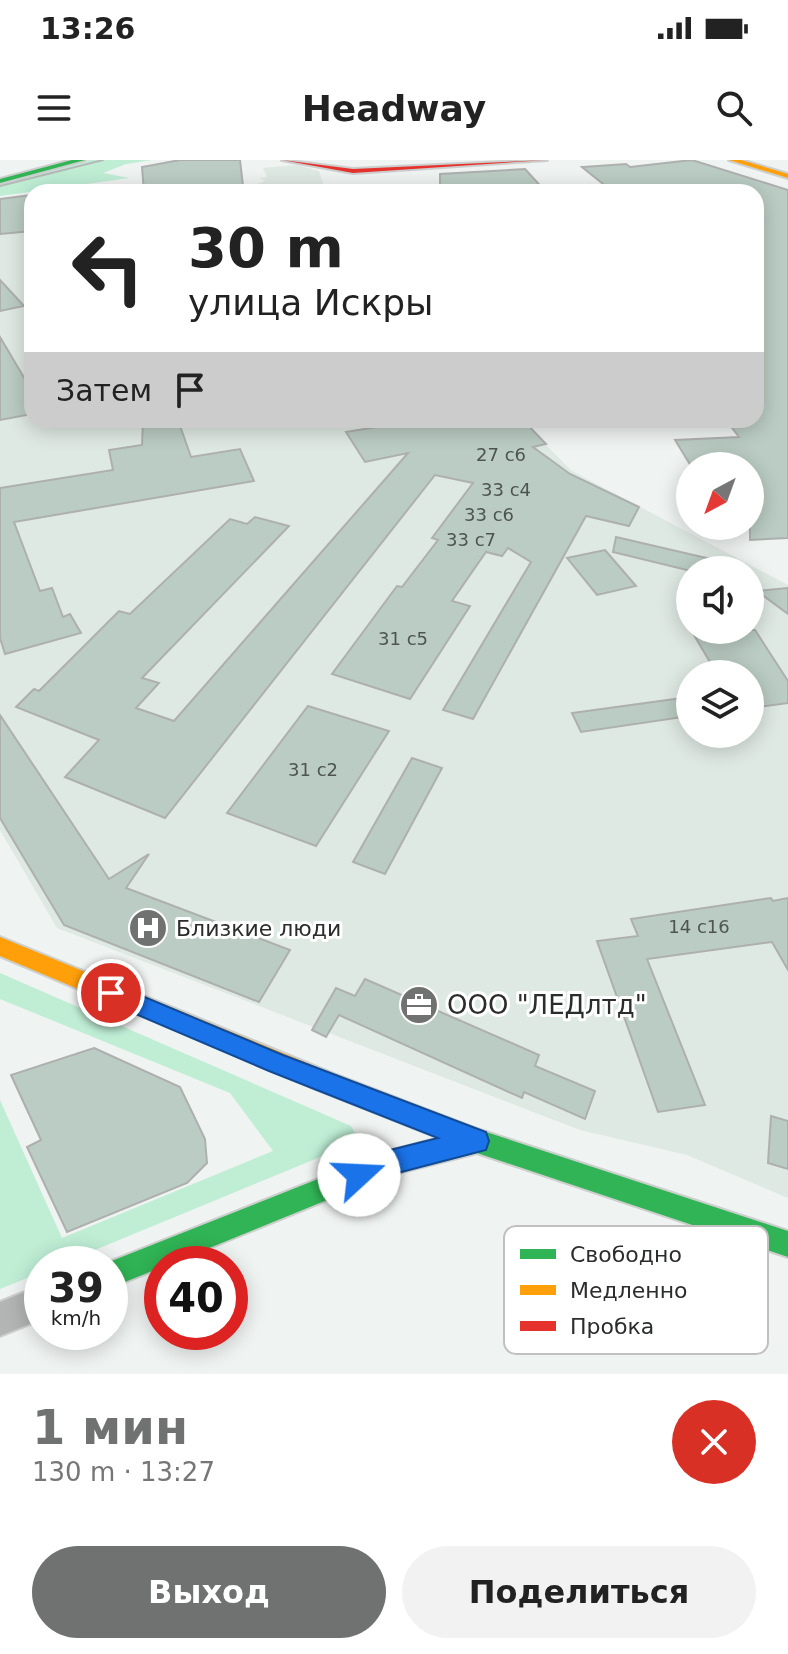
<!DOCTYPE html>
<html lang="ru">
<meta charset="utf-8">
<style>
body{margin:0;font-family:"DejaVu Sans",sans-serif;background:#f2f2f2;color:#222;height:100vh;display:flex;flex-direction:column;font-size:30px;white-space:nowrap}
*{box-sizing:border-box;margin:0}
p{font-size:26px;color:#767676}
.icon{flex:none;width:44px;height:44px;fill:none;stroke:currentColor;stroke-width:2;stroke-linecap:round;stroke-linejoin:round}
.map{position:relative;height:1214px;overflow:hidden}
.panel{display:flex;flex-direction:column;background:#fff;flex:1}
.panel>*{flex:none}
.top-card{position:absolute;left:24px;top:24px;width:740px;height:244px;border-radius:24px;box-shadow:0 4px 20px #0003;background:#fff;color:#222;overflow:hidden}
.needle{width:52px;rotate:221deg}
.tools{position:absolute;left:676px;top:292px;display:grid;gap:16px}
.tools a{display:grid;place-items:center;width:88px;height:88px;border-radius:50%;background:#fff;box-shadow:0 4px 20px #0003;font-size:40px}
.speed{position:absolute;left:24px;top:1086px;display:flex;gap:16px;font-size:40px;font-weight:700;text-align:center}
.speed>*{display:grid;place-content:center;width:104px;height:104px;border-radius:50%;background:#fff;box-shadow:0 4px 20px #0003;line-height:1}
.speed small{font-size:20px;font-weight:400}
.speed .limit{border:12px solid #d22;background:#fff;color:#111}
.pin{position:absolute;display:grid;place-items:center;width:68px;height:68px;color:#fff;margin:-34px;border:4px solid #fff;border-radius:50%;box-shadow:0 2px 8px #0007}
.me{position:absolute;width:88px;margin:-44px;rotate:70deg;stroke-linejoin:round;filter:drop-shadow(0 0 6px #0008)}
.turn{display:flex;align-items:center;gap:28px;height:168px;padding:0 32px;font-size:36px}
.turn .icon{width:104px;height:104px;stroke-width:2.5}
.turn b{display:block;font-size:56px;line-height:68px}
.then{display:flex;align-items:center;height:76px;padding:0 32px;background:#0003;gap:16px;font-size:30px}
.round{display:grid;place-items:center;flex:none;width:84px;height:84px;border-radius:42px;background:#f2f2f2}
.summary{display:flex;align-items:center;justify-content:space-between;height:136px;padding:0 32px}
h1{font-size:48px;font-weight:700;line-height:60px;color:#6f7270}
.primary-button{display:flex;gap:16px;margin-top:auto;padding:16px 32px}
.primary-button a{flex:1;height:92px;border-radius:48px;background:#6f7270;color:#fff;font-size:32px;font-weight:700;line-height:92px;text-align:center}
.primary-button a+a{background:#f2f2f2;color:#222}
.status{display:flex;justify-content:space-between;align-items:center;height:56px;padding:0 40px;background:#fff;direction:ltr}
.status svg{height:22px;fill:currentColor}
header{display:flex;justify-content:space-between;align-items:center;height:104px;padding:0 32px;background:#fff;font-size:36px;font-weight:700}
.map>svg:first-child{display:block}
.built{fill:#dfe9e3;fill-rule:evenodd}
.green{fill:#bfeed5}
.building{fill:#baccc3;stroke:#aeb0af;stroke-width:2}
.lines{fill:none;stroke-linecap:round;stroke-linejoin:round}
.street-casing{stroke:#cccfcd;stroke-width:4}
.fast-casing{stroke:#cccfcd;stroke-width:4}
.slow-casing{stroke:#cccfcd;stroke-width:4}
.jam-casing{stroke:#cccfcd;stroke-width:4}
.street{fill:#b3b4b4;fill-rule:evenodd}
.fast{fill:#30b455;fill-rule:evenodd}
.slow{fill:#ff9f0a;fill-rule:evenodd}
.jam{fill:#e5322d;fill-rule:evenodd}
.tram{stroke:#b5b8b6;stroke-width:2}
.route{fill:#1a73e8;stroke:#114b97;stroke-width:2}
.labels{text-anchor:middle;stroke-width:6;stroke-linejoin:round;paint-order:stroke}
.number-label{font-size:18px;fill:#4e5551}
.poi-label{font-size:22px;fill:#2a2d2b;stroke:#fff;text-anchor:start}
.near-poi-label{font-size:26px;fill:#2a2d2b;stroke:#fff;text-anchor:start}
.key{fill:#fff;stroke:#bfc0bf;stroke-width:2}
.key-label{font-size:22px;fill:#2a2d2b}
</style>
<div class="status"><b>13:26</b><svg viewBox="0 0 49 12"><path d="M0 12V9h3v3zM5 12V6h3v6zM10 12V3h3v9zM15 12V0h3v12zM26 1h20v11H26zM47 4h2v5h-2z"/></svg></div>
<header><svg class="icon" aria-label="menu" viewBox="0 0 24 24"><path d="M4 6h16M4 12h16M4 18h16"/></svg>Headway<svg class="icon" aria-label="search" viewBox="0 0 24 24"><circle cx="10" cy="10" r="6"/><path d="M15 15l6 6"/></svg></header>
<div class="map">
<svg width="788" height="1214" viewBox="0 0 788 1214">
<rect width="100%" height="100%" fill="#eff3f1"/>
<g class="built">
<path d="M297,5l22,6 7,21h-67l-2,-8 8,-3 -6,-3 8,-1 -4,-9z"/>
<path d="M32,60v200h493l5,4 -4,1 46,46 216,114v613l-101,-43 -107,-25 -523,-202 -57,-98v-607zM690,410h60v60h-60zM690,514h60v60h-60z"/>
</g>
<g class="green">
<path d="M89,0h63l-26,4 -23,9 26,5 -129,18v-12z"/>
<path d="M0,813l351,153 8,15 -298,123h-19v8l-42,17v-189l62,138 211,-87 -43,-58 -230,-94z"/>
</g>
<g class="building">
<path d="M180,0h60l3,26 -99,6 -2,-25z"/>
<path d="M692,0l96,30v348l-38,2v-74h-59l-16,-26 64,-3 -13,-17h30v-228h-143l-31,-25 44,-3 4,3z"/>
<path d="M525,9l21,23h-25l-3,-6 -78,2v-14z"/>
<path d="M32,35v36l-32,3v-35z"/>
<path d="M0,120l24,26 -24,5z"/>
<path d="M0,177l32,54v23l-32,6z"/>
<path d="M143,260h35l13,37 49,-8 14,32 -240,41 26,69 12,-3 11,29 7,-3 11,19 -76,21 -5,-16v-150l113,-18 -4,-20 33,-5z"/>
<path d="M420,260h103l23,24 -13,3 37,27 69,33 -10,19 -43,-10 -113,203 -30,-9 88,-148 -23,-14 -6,8 -16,-4 -34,49 18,5 -60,93 -78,-25 65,-88 5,1 36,-47 -6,-2 41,-55 -38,-8 -270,343 -100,-41 34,-37 -83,-33 18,-18 5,2 80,-80 11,3 100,-95 17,5 8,-7 34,9 -147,152 17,5 -23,25 38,13 234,-268 -43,9 -19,-30z"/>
<path d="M616,377l112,26 -1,7h-40l-74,-18z"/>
<path d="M605,390l31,36 -39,9 -30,-37z"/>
<path d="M788,428v26l-31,-23z"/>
<path d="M691,470h64l33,51v22l-38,5v-34h-33z"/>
<path d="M690,537v19l-109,16 -9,-19z"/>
<path d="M308,546l81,25 -73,115 -89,-33z"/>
<path d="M0,555l109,164 40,-25 -23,34 164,62 -31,52 -195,-77 -64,-107z"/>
<path d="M412,598l30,10 -57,106 -32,-12z"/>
<path d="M771,738l2,3 15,-3v72l-16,-28 -125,17 58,146 -47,7 -61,-171 41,-5 -7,-17z"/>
<path d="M365,819l174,76 -4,11 60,25 -10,28 -61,-27 -2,6 -183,-83 -13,22 -14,-7 24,-42 19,8z"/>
<path d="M94,888l86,39 25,52 2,24 -20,20 -120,49 -40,-85 14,-7 -30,-65z"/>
<path d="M771,956l17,5v48l-20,-6z"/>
</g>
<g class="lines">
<defs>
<path id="street" d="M42,1125v34l-42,17v-34z"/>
<g id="fast">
<path d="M72,0h13l-85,23v-4z"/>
<path d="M321,909l156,60 311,102v26l-311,-104 -91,23 -216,88h-8v3l-52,21v-24h-6l282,-112 53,-14 -126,-50 -4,-8 4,-8z"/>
</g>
<g id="slow">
<path d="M729,0h12l47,14v4z"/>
<path d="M0,777l329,135 4,8 -4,8 -8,3 -8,-3 -313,-132z"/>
</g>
<path id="jam" d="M282,0l71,9 194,-9 -194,13z"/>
</defs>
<use href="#street" class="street-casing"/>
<use href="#fast" class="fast-casing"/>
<use href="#slow" class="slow-casing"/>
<use href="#jam" class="jam-casing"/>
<use href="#street" class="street"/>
<use href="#fast" class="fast"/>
<use href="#slow" class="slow"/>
<use href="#jam" class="jam"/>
<path class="tram" d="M0,26l103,-26"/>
</g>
<path class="route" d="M111,823l172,72 203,77 3,9 -3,9 -100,26 -27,11 -9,-3 -3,-9 3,-9 36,-15 52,-13 -169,-67 -166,-71 -3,-7 3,-7z"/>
<defs>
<symbol id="hospital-disc" viewBox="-11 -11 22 22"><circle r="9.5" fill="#6f7270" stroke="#fff"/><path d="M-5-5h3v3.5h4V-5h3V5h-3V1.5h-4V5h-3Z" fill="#fff"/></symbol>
<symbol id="office-disc" viewBox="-11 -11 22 22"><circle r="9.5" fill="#6f7270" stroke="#fff"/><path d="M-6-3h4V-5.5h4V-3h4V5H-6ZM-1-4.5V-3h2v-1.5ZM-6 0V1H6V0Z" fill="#fff"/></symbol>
</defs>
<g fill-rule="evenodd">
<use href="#hospital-disc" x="126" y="746" width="44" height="44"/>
<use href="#office-disc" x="397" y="823" width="44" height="44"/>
</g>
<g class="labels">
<g class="number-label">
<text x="501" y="301">27 с6</text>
<text x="506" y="336">33 с4</text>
<text x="489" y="361">33 с6</text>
<text x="471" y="386">33 с7</text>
<text x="403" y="485">31 с5</text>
<text x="313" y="616">31 с2</text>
<text x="699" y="773">14 с16</text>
</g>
<g class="poi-label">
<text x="176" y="776">Близкие люди</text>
</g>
<g class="near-poi-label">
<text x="447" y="854">ООО "ЛЕДлтд"</text>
</g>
</g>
<rect x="504" y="1066" width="264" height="128" rx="12" class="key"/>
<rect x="520" y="1089" width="36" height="10" fill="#30b455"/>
<rect x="520" y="1125" width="36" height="10" fill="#ff9f0a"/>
<rect x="520" y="1161" width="36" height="10" fill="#e5322d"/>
<g class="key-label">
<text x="570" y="1102">Свободно</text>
<text x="570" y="1138">Медленно</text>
<text x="570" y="1174">Пробка</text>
</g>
</svg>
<div class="tools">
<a><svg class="needle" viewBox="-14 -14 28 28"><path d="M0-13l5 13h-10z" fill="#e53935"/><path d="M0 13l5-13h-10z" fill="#767676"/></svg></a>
<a><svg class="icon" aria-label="sound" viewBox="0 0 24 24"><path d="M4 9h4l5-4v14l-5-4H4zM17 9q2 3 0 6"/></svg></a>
<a><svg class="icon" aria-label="layers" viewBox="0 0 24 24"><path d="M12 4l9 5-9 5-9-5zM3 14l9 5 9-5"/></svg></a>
</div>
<div class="speed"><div>39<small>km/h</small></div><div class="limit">40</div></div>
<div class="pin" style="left:111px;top:833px;background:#d93025"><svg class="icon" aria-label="arrive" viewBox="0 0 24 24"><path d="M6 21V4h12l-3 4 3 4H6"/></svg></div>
<svg class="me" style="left:359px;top:1015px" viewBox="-20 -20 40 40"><circle r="19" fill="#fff"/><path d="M0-13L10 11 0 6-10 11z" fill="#1a73e8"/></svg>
<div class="top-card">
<div class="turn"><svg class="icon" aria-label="left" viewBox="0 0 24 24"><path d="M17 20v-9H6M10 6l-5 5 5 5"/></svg><div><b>30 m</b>улица Искры</div></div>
<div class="then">Затем<svg class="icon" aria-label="arrive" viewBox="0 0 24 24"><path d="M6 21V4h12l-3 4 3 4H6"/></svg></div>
</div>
</div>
<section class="panel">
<div class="summary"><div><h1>1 мин</h1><p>130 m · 13:27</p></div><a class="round" style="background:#d93025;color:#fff"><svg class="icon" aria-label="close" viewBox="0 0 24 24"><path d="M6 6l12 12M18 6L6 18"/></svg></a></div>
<div class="primary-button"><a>Выход</a><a>Поделиться</a></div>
</section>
